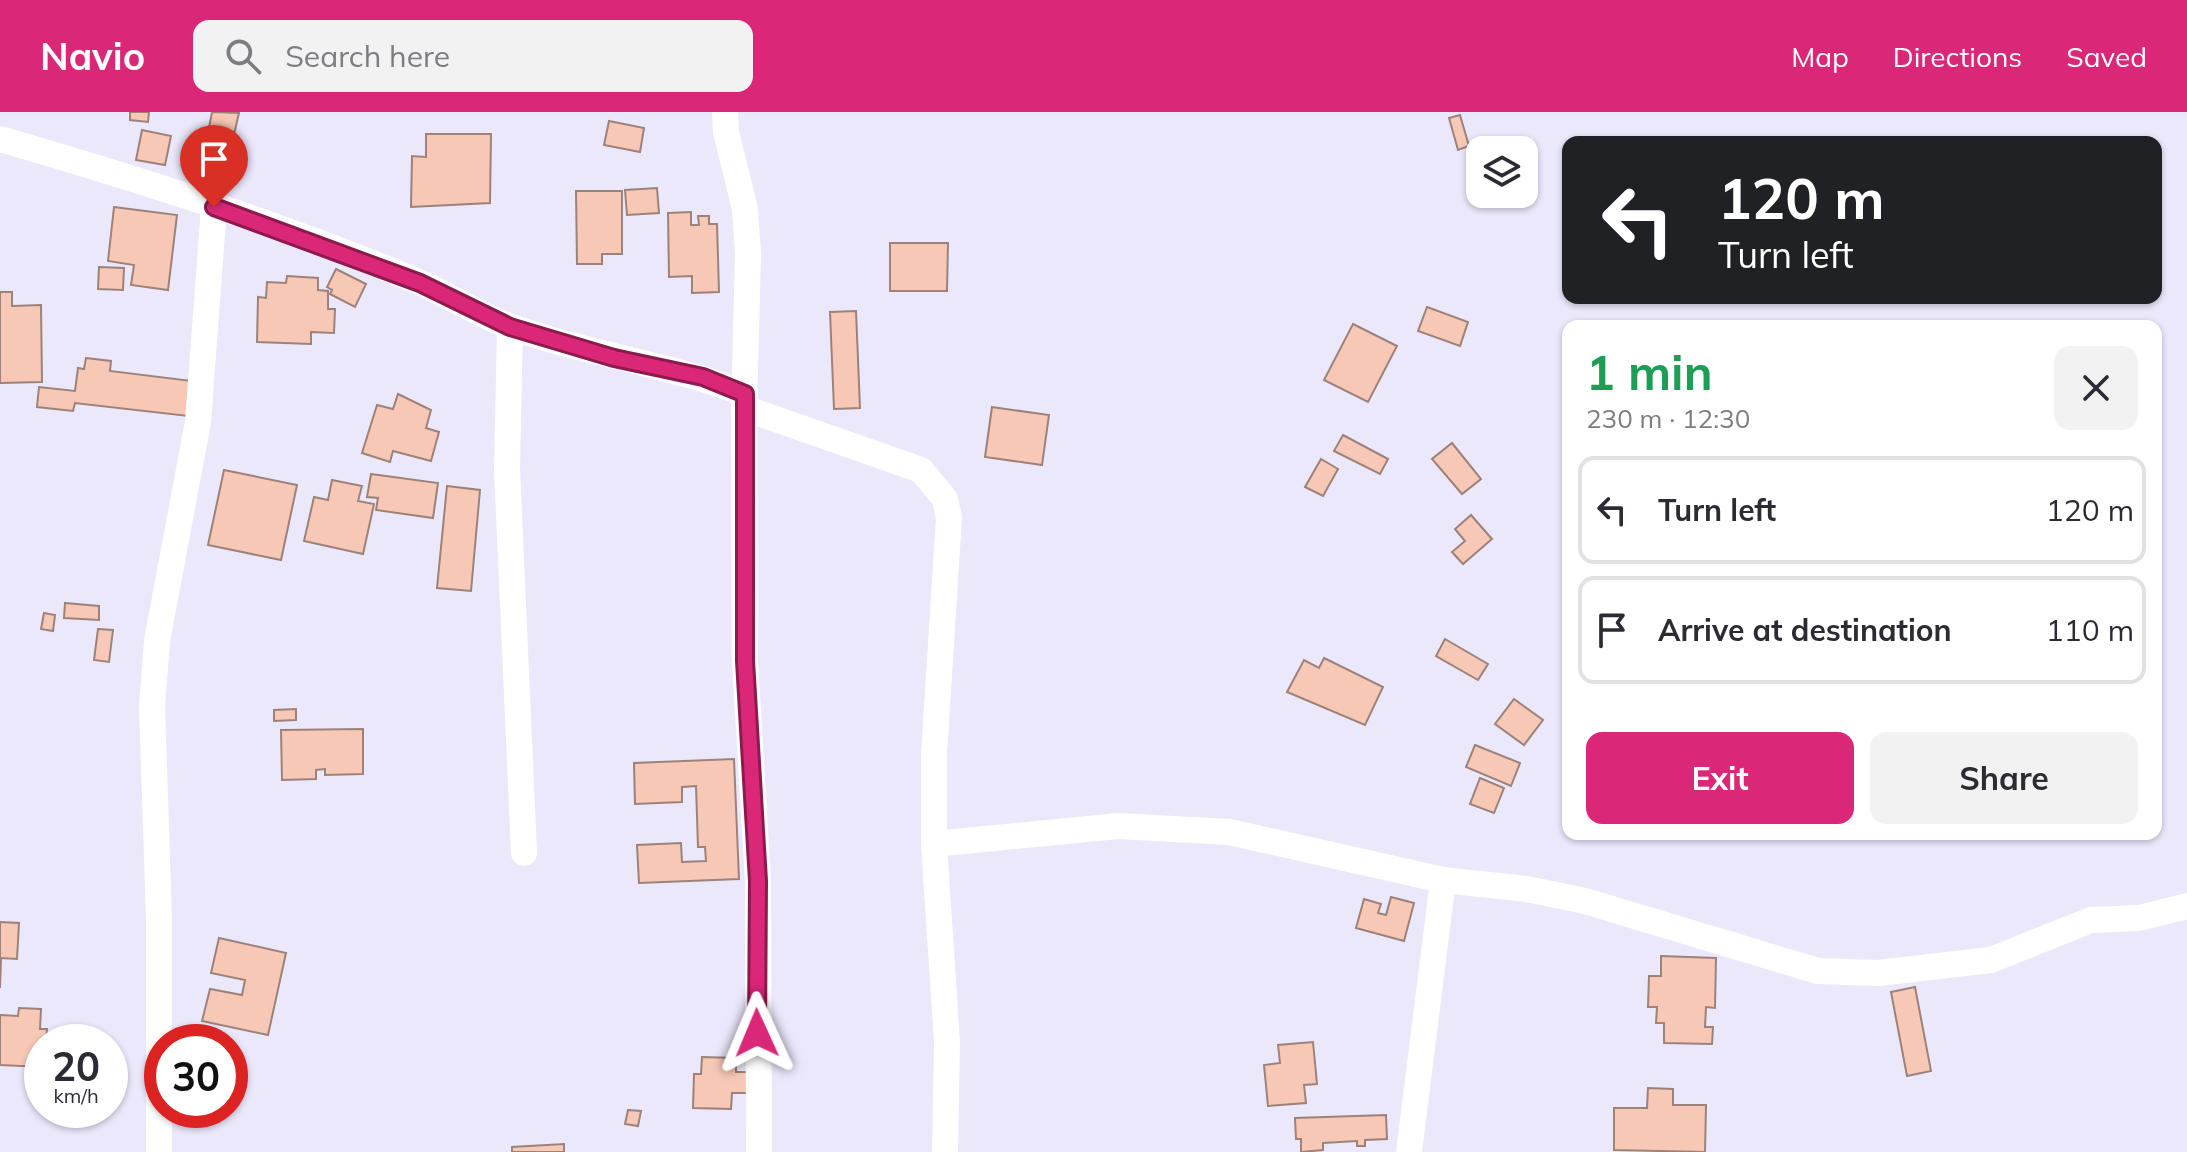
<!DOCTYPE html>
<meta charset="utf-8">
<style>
body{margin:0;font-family:Mulish,sans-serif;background:#f2f2f3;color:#2b2b33;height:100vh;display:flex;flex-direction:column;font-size:30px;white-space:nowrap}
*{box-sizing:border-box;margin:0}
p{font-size:26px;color:#7c7c81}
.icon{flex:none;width:44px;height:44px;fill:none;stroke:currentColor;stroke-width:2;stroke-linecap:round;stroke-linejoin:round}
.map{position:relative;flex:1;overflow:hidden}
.drawer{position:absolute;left:1562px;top:208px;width:600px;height:520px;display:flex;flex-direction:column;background:#fff;border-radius:16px;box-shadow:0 2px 6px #0004}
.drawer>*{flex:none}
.top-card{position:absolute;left:1562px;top:24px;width:600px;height:168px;border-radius:16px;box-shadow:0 2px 6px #0004;background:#202124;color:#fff;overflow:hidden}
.fabs{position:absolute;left:1466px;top:24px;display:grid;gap:16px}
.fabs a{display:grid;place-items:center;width:72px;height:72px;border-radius:16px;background:#fff;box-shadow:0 2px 6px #0004;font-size:40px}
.speed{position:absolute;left:24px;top:912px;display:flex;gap:16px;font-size:40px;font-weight:700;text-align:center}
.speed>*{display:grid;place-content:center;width:104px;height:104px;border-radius:50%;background:#fff;box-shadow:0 2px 6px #0004;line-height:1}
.speed small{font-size:20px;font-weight:400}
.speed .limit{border:12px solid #d22;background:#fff;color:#111}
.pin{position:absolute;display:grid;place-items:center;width:68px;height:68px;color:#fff;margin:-82px -34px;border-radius:50% 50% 50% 0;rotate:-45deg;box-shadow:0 0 8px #0007}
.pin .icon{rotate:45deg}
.me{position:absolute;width:88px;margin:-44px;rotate:359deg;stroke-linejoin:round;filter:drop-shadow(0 0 6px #0008)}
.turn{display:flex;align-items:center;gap:28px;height:168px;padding:0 24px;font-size:36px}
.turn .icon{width:104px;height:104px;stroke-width:2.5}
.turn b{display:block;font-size:56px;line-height:68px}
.round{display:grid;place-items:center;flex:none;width:84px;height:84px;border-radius:16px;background:#f2f2f3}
.headline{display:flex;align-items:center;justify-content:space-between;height:136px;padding:0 24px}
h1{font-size:48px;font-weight:700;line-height:60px;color:#1e9e55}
.primary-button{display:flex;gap:16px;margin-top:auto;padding:16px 24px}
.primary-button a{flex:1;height:92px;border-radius:16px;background:#db2777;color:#fff;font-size:32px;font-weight:700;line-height:92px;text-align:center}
.primary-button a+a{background:#f2f2f3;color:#2b2b33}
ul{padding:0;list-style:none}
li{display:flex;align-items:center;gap:24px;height:108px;margin:0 16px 12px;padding:0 8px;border:4px solid #e1e1e2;border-radius:16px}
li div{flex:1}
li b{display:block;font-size:30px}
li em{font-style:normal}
header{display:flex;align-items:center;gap:48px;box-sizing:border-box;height:112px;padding:0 40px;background:#db2777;color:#fff}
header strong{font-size:38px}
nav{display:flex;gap:44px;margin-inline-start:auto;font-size:28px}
.search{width:560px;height:72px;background:#f2f2f3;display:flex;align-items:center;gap:20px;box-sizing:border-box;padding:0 28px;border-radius:16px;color:#7c7c81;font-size:30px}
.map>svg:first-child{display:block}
.building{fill:#f8c8b7;stroke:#9c8279;stroke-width:2}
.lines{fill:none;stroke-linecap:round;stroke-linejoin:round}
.street{stroke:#fff;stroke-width:26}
.route-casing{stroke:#8e194d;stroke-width:20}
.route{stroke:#db2777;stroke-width:14}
</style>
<header>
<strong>Navio</strong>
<div class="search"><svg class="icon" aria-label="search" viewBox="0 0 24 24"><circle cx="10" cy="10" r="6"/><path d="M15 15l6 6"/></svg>Search here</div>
<nav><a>Map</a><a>Directions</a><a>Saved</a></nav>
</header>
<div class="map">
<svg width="2187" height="1040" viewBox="0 0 2187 1040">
<rect width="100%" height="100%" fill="#ebe8fc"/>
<g class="building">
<path d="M130,0h19l-1,10 -18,-2z"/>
<path d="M212,0l27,1 -13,56 -33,-8 7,-30 8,2z"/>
<path d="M1460,3l9,31 -11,4 -9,-32z"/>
<path d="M609,9l35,7 -4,24 -36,-7z"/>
<path d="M142,18l29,6 -6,29 -29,-5z"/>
<path d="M426,22h65l-1,69 -79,4 1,-51 14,1z"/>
<path d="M657,76l2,25 -32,2 -2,-25z"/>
<path d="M576,79h46v63h-20v10h-25z"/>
<path d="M114,95l63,8 -9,75 -37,-5 3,-20 -26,-4z"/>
<path d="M691,100v13h8l-1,-9h11v8h8l2,68 -27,1v-17l-23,1 -1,-64z"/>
<path d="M890,131h58l-1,48h-57z"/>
<path d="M99,155l25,1 -1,22 -25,-1z"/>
<path d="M336,157l30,15 -11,23 -25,-13 2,-4 -5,-3z"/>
<path d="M287,164l31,2v12l10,1v18h7l-1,24 -23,-1v12l-54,-2 1,-45 8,1 1,-16 19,1z"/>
<path d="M0,180h12v14l29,-1 1,77 -42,1z"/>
<path d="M1427,195l41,15 -8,24 -42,-15z"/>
<path d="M856,199l4,97 -26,1 -4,-97z"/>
<path d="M1353,212l44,22 -29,56 -44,-22z"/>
<path d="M86,246l25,3 -1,10 82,10 -4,35 -113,-13 -2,8 -36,-4 2,-20 36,4 3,-23 6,1z"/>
<path d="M398,282l33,16 -5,18 13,4 -8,29 -38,-10 -3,11 -28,-9 15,-48 16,4z"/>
<path d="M992,295l57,8 -7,50 -57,-8z"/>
<path d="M1343,323l45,24 -8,15 -46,-23z"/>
<path d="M1452,331l29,36 -19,15 -30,-35z"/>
<path d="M1321,347l17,10 -15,27 -18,-9z"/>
<path d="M224,358l73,15 -16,75 -73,-15z"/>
<path d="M371,362l67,9 -5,35 -57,-8 2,-12 -11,-1z"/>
<path d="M332,368l30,6 -4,15 16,3 -11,50 -59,-13 10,-44 14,3z"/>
<path d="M447,374l33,4 -9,101 -34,-3z"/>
<path d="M1471,403l21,24 -29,25 -11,-12 13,-11 -10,-12z"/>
<path d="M65,491l34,3v14l-35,-2z"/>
<path d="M44,501l11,2 -2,16 -12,-2z"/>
<path d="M98,517l15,1 -4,32 -15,-2z"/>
<path d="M1445,527l43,25 -10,16 -42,-24z"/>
<path d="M1324,546l59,29 -18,38 -78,-33 17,-32 15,8z"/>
<path d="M1514,587l29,21 -19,25 -29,-21z"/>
<path d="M296,597v11l-22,1v-11z"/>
<path d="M363,617v45l-38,1v-6l-9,1v9l-34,1 -1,-50z"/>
<path d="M1475,633l45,18 -9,23 -45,-19z"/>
<path d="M734,647l5,120 -100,4 -2,-38 44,-2 1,19 24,-1 -1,-14h-7l-2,-61 -14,1v15l-47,2 -1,-41z"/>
<path d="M1480,666l24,10 -10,25 -24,-9z"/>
<path d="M1391,785l23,6 -10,38 -48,-13 8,-29 17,5 -3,9 8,2z"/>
<path d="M0,810l19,1 -2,36 -16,-1 -1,30z"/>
<path d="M219,826l67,15 -18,82 -66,-14 8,-32 32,6 3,-15 -34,-7z"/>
<path d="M1661,844l55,2 -1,50 -9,-1 -1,20h8l-1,17 -48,-1v-20h-8l1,-16h-9l1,-31h12z"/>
<path d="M1915,875l16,84 -24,5 -16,-84z"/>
<path d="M19,896l22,1 -1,20h7l-1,13h-4v25l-42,-2v-50l18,1z"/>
<path d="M1313,930l4,42 -13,1 2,18 -38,3 -4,-41 16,-2 -2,-18z"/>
<path d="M702,945l34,1v14h13l-1,21h-16l-1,16 -38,-1 1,-34h7z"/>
<path d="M1648,976l25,1v16h33l-1,47 -91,-2v-42h33z"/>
<path d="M628,998l13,1 -3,15 -13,-2z"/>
<path d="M1386,1003l1,24 -22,1v6h-8v-5l-34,2v7l-22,2v-13h-5l-1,-21z"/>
<path d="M564,1032v8h-52v-5z"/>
</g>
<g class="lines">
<g class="street">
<path d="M725,0l1,20 19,77 3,45 -4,154 1,253 13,220 1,271"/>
<path d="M0,27c141,41 284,86 419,143 32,14 61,34 93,45 77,28 158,37 233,67"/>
<path d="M510,215l-3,142 17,384"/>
<path d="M744,296l177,62 24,29 4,19 -15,235v91l13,198 -2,110"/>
<path d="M934,732l184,-18 111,6 214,48 84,9 58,12 233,70 60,2 113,-13 100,-40 48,-2 48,-12"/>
<path d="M159,1040v-234l-7,-211 5,-66 41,-219 16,-215"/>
<path d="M1409,1040l34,-272"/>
</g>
</g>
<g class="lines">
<defs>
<path id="route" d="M214,95l206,76 90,44 104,31 89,19 42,17v267l13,220 -1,152"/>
</defs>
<use href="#route" class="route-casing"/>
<use href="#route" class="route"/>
</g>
</svg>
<div class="fabs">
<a><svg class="icon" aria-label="layers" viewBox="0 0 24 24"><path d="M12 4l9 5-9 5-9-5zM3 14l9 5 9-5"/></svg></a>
</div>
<div class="speed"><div>20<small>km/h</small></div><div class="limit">30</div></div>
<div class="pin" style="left:214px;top:95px;background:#d93025"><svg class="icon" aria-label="arrive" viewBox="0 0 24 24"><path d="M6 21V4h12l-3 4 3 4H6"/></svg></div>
<svg class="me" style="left:757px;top:921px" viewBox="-20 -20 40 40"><path d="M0-17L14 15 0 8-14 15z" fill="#db2777" stroke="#fff" stroke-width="4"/></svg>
<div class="top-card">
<div class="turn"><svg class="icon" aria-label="left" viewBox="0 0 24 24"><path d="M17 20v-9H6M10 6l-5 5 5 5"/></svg><div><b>120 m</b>Turn left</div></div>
</div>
<section class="drawer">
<div class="headline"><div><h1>1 min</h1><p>230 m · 12:30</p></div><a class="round"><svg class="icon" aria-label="close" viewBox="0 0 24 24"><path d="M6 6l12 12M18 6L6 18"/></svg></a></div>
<ul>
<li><svg class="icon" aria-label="left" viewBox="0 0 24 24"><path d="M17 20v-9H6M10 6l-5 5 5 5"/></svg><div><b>Turn left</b></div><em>120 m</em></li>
<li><svg class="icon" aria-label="arrive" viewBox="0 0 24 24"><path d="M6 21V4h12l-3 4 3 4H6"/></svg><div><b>Arrive at destination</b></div><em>110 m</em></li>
</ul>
<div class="primary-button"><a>Exit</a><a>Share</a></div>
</section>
</div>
